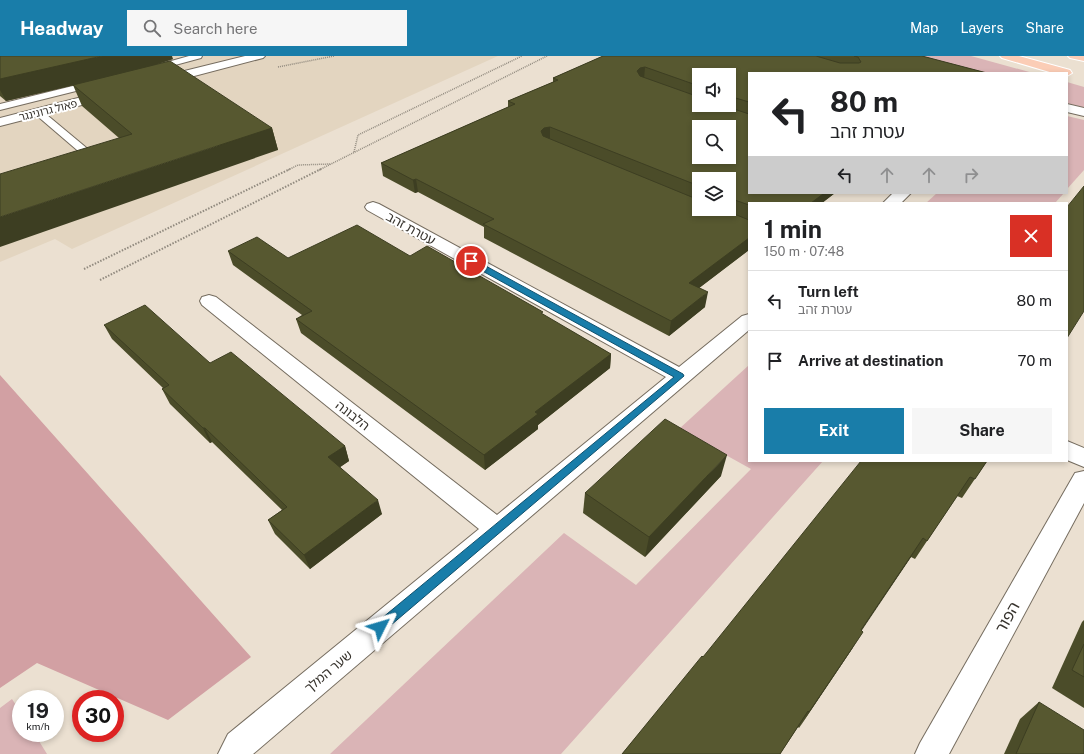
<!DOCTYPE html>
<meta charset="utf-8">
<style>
body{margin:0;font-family:"Public Sans","Noto Sans Hebrew",sans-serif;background:#f6f6f6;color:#202124;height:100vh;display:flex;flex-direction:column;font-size:15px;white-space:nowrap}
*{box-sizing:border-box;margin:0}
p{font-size:13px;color:#757577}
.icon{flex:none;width:22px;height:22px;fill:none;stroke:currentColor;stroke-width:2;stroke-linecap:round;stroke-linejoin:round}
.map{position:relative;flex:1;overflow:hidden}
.panel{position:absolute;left:748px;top:146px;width:320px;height:260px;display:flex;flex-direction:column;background:#fff;border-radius:0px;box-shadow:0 2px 6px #0003}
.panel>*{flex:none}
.banner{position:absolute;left:748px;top:16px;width:320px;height:122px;border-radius:0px;box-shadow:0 2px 6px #0003;background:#fff;color:#202124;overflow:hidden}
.tools{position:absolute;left:692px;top:12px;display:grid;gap:8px}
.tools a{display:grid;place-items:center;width:44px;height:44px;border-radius:0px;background:#fff;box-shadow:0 2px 6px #0003;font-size:20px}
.speed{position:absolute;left:12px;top:634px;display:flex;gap:8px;font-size:20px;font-weight:700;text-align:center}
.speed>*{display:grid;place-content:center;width:52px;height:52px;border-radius:50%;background:#fff;box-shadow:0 2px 6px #0003;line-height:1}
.speed small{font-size:10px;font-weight:400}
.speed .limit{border:6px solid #d22;background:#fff;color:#111}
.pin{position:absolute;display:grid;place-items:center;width:34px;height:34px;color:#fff;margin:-17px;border:2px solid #fff;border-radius:50%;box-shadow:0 1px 4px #0007}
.me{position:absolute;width:44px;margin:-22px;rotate:50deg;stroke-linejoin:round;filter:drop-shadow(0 0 3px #0008)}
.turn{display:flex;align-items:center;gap:14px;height:84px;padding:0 16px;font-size:18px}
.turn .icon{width:52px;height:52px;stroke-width:2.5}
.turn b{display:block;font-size:28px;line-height:34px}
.lanes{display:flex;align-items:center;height:38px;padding:0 16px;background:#0003;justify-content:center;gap:20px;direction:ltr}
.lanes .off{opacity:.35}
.round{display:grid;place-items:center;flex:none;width:42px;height:42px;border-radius:0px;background:#f6f6f6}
.summary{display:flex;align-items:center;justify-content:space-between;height:68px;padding:0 16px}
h1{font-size:24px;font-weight:700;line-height:30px}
.cta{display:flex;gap:8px;margin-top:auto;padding:8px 16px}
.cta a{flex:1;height:46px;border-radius:0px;background:#197da9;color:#fff;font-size:16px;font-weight:700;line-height:46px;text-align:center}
.cta a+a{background:#f6f6f6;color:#202124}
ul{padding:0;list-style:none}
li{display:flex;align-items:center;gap:12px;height:60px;padding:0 16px;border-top:1px solid #e0e0e0}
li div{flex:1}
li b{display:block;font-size:15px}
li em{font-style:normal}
header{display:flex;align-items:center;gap:24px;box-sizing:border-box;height:56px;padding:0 20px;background:#197da9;color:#fff}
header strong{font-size:19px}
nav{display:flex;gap:22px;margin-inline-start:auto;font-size:14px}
.search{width:280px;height:36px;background:#f6f6f6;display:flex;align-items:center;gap:10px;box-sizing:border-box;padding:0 14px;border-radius:0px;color:#757577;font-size:15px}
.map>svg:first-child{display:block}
.built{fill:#e3d5c0}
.green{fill:#dab4b6}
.forest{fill:#d2a0a3}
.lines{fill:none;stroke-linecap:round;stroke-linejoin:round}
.service-casing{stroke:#756c5f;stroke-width:2}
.minor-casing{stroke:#756c5f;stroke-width:2}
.primary-casing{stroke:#fff;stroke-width:2}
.path-far1{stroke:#918a7f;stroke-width:1.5;stroke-dasharray:1 1;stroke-linecap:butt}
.path{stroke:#918a7f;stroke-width:2;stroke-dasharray:1.5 1.5;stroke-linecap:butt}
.service{fill:#fff;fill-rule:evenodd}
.minor{fill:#fff;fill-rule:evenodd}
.primary{fill:#fbcdb6;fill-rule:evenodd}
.wall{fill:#4b4c29;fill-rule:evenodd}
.shaded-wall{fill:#3d3e22}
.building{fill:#575830;stroke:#3d3e22;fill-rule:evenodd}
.route{fill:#197da9;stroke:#10516e}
.labels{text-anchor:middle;stroke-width:4;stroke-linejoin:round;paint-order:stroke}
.far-street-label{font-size:11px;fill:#37332d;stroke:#fff}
.street-label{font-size:13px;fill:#37332d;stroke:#fff}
.near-street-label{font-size:16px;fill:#37332d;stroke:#fff}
</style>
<header>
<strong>Headway</strong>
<div class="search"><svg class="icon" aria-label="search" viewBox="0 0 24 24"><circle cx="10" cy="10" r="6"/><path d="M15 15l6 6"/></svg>Search here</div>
<nav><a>Map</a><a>Layers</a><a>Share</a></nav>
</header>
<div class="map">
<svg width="1084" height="698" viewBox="0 0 1084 698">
<rect width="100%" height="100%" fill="#ebe0d1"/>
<path class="built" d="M0,0h498l-426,193 -17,-10 -55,23z"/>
<g class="green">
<path d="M894,0h77l62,17h-77z"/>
<path d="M1067,26l17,5v21l-17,-5z"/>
<path d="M1067,60l17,4v50l-17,19z"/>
<path d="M937,137h127l-9,10h-129z"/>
<path d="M749,309v96h74l-262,293h-231l234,-221 72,52 115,-116 -72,-40z"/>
<path d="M12,643l9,14v20h13l13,21h-47v-46z"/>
</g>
<path class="forest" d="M0,319l251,282 -83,63 -131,-57 -37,25z"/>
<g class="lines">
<defs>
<g id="service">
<path d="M189,0h13l-1,2 -48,13 -4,-2 1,-2z"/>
<path d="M93,25l4,3 -1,2 -96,24v-6z"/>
<path d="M38,53l3,1 54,45 1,2c-3,5 -10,6 -16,5l-1,-2 5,-4 -49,-42 -2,-2 2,-2z"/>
</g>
<g id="minor">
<path d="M245,0h20l-2,2 -103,27 -4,-1 -2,-3 2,-3z"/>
<path d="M109,34l4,1 2,3 -2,3 -113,29v-8z"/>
<path d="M1067,48l17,4v8l-17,-4z"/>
<path d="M893,137h18l-10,10h-18z"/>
<path d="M373,146l6,2 300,163 63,-51 7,-2v16l-496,424h-35l10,-20 251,-205 -277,-224 -2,-4 2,-4 7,-2 7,2 281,218 169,-138 -299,-167 -2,-3 2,-3z"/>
<path d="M1067,385l17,7v19l-17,-7z"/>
<path d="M1084,415v32l-135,251h-34l5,-11 155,-270z"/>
</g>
<g id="primary">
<path d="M1000,0h19l51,14 2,3 -5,3v-3h-14l-51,-15z"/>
<path d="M1068,0h16v5l-14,-3z"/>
</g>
</defs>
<use href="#service" class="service-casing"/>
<use href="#minor" class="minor-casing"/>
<use href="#primary" class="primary-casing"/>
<g class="path-far1">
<path d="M278,11l56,-11"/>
<path d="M354,96l4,-17 164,-79"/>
<path d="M288,114l10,-5 32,-1"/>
<path d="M319,114l228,-114"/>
</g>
<g class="path">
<path d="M84,213l206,-100"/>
<path d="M100,224l221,-111"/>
</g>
<use href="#service" class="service"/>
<use href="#minor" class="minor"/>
<use href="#primary" class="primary"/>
</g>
<g class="wall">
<path d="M0,0l173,3 -23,7 122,62 6,22 -159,-12 -37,-32 -9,-21 10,-2 -77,18 -6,-5z"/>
<path d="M603,0h319l65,17h-238v120h86l-13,10h-73v47l-50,38 6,19 -36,29 -185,-98v-11l-66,-35 -3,1 -32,-17 -2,-13 127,-56v-6l45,-19v-4zM699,19h30v30h-30zM699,123h30v30h-30z"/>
<path d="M228,195l60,7 122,-2 133,59 68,39 -1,14 -72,57v4l-53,41 -184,-137 -5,-14 6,-4 -69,-50z"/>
<path d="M104,269l106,38 135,83 4,15 -9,6 42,47 -72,55 -35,-35 -7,-14 14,-10 -70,-68 -2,1 -40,-39 -8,-15 1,-1 -51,-49z"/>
<path d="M987,405l-25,37 -5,-2 -42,63 -4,-2 -50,73 -9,19 -53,79 -1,-1 -18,27h-158l81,-97z"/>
<path d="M721,420l-76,81 -62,-44 2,-20z"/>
<path d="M1084,564v88l-32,-20 30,-66z"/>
<path d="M1039,646l45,52h-80l16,-35z"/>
</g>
<g class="shaded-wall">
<path d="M102,0h70l1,3 -30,10 -137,32 -6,-11v-11z"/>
<path d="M645,11l-1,12 -5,1 -2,-9 3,-3z"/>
<path d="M550,71v13l-6,1 -3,-10 3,-3z"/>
<path d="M272,72l6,22 -278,97v-30z"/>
<path d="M416,123l2,13 -3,1 -2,-13z"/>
<path d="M822,137h13l-13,10h-11z"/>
<path d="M749,182v12l-63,48 3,-15z"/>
<path d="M708,236l-3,15 -36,29 2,-15z"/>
<path d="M611,298l-1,14 -72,57v4l-53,41 -1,-15 51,-43z"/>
<path d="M203,372h2l7,14 -2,1z"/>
<path d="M345,390l4,15 -16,11 -5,-15z"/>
<path d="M727,399l-6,21 -76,81 4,-20z"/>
<path d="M378,444l4,14 -72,55 -6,-14z"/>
<path d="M923,482l-12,19 -61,91 11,-18z"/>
<path d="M863,576l-11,17 -53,79 10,-16z"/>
</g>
<g class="building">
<path d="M0,0h102l-102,23z"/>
<path d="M603,0h213l24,7h19l2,-1 -3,-5 -4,-1h68l65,17h-238v29l-20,-6v-21h-30v11l-54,-19 -5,1 -3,3 3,5 59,21v8h23l27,9v79h73h-1l2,1 -12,9h-62v2l-20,-7v-19h-30v7l-149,-59 -6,1 -3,3 2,5 156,64v9h23l27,11v18l-60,45 19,9 -37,29 -188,-97 11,-5 -78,-40 -3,1 -32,-17 134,-59 -7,-3 50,-21 -5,-2zM699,71h30v30h-30z"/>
<path d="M170,5l102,67 -272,89v-43l132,-40 -59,-49z"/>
<path d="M1084,130v125l-17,27v-131z"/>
<path d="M357,169l53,31 17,-10 116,66 -2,1 70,41 -76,58 3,2 -54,41 -188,-136 16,-8 -84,-60 29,-14 31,21z"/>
<path d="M145,249l65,58 21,-11 114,94 -17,11 50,43 -74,55 -36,-35 19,-13 -82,-79h-2l-41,-39 7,-4 -65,-60z"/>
<path d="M665,363l62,36 -78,82 -64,-44z"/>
<path d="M861,405h126l-12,18 -5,-2 -43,64 -4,-3 -62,92 2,2 -54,80 -1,-1 -28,43h-158l80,-98 1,1z"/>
<path d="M1084,588v33l-12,-7z"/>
<path d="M1039,646l45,28v24h-68z"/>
</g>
<path class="route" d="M468,203h5l210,115 1,2 -300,255 -4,2 -4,-2 -2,-4 2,-4 298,-246 -206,-114z"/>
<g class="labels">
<g class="far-street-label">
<text transform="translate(48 54) rotate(-14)" y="4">פאול גרונינגר</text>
</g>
<g class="street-label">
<text transform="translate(411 172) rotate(29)" y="5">עטרת זהב</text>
<text transform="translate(353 359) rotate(38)" y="5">הלבונה</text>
<text transform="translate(328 615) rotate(-40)" y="5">שער המלך</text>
</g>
<g class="near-street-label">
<text transform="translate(1007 561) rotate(-61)" y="6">הפור</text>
</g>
</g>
</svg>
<div class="tools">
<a><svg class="icon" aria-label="sound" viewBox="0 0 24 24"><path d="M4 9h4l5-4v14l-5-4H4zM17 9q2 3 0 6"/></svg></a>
<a><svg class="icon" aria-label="search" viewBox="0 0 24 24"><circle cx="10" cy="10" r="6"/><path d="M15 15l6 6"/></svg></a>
<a><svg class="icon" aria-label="layers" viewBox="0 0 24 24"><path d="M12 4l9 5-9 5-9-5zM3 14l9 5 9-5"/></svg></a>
</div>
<div class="speed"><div>19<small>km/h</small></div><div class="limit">30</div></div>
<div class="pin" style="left:471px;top:205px;background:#d93025"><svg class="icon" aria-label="arrive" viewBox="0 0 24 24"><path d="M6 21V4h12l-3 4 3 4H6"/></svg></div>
<svg class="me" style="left:380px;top:571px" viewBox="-20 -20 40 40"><path d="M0-17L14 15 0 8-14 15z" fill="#197da9" stroke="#fff" stroke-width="4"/></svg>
<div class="banner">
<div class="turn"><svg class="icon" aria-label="left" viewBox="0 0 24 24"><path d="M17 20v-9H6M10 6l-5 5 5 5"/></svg><div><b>80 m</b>עטרת זהב</div></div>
<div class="lanes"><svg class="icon" aria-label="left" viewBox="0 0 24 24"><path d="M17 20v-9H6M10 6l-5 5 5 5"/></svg><svg class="icon off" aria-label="ahead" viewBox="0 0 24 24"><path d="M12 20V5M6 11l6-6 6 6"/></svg><svg class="icon off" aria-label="ahead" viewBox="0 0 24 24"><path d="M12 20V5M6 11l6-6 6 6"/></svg><svg class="icon off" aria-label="right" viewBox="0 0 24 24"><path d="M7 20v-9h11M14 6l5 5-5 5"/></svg></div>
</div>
<section class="panel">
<div class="summary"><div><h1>1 min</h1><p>150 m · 07:48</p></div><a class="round" style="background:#d93025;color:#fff"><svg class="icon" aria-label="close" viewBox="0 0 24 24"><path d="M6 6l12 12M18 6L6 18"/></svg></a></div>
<ul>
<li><svg class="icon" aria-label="left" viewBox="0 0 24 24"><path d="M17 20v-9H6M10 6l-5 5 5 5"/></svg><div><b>Turn left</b><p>עטרת זהב</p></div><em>80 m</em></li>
<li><svg class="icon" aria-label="arrive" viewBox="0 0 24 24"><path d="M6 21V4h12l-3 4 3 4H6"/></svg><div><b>Arrive at destination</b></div><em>70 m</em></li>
</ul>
<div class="cta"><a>Exit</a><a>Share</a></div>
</section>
</div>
